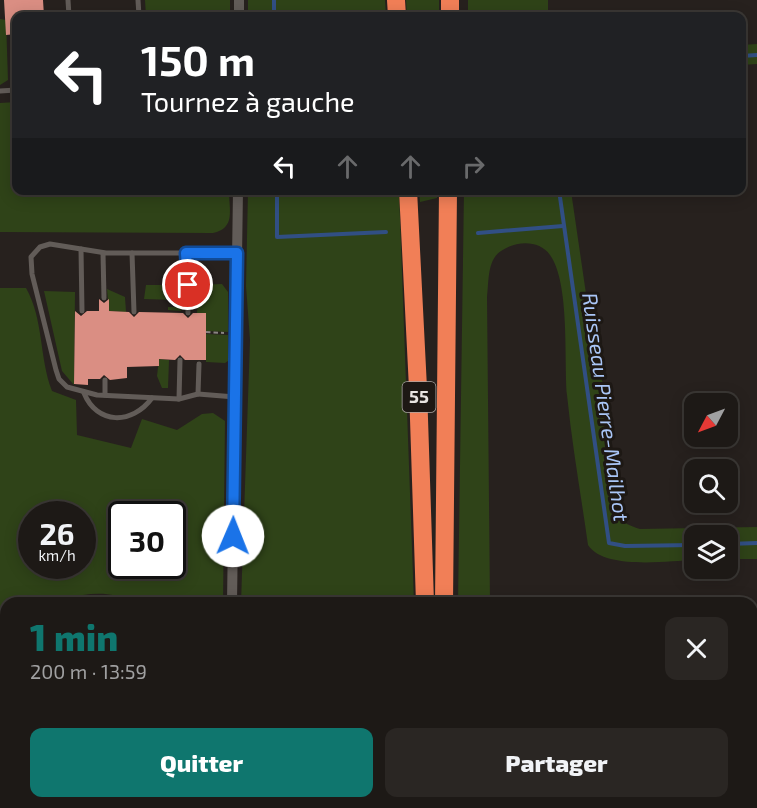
<!DOCTYPE html>
<html lang="fr">
<meta charset="utf-8">
<style>
body{margin:0;font-family:"Exo 2",sans-serif;background:#2a2623;color:#f1f3f6;height:100vh;display:flex;flex-direction:column;font-size:22px;white-space:nowrap}
*{box-sizing:border-box;margin:0}
p{font-size:20px;color:#a0a0a1}
.icon{flex:none;width:33px;height:33px;fill:none;stroke:currentColor;stroke-width:2;stroke-linecap:round;stroke-linejoin:round}
.map{position:relative;flex:1;overflow:hidden}
.sheet{position:absolute;left:0px;top:597px;width:758px;height:212px;display:flex;flex-direction:column;background:#1d1916;border-radius:18px 18px 0 0;box-shadow:0 3px 15px #0003,0 0 0 2px #3b3835}
.sheet>*{flex:none}
.top-card{position:absolute;left:12px;top:12px;width:734px;height:183px;border-radius:12px;box-shadow:0 3px 15px #0003,0 0 0 2px #3b3835;background:#202124;color:#fff;overflow:hidden}
.needle{width:39px;rotate:229deg}
.controls{position:absolute;left:684px;top:393px;display:grid;gap:12px}
.controls a{display:grid;place-items:center;width:54px;height:54px;border-radius:12px;background:#1d1916;box-shadow:0 3px 15px #0003,0 0 0 2px #3b3835;font-size:30px}
.speed{position:absolute;left:18px;top:501px;display:flex;gap:12px;font-size:30px;font-weight:700;text-align:center}
.speed>*{display:grid;place-content:center;width:78px;height:78px;border-radius:50%;background:#1d1916;box-shadow:0 3px 15px #0003,0 0 0 2px #3b3835;line-height:1}
.speed small{font-size:15px;font-weight:400}
.speed .limit{border:3px solid #111;border-radius:9px;background:#fff;color:#111}
.pin{position:absolute;display:grid;place-items:center;width:51px;height:51px;color:#fff;margin:-26px;border:3px solid #fff;border-radius:50%;box-shadow:0 2px 6px #0007}
.me{position:absolute;width:66px;margin:-33px;rotate:1deg;stroke-linejoin:round;filter:drop-shadow(0 0 4px #0008)}
.turn{display:flex;align-items:center;gap:21px;height:126px;padding:0 30px;font-size:27px}
.turn .icon{width:78px;height:78px;stroke-width:2.5}
.turn b{display:block;font-size:42px;line-height:51px}
.lanes{display:flex;align-items:center;height:57px;padding:0 30px;background:#0003;justify-content:center;gap:30px;direction:ltr}
.lanes .off{opacity:.35}
.round{display:grid;place-items:center;flex:none;width:63px;height:63px;border-radius:12px;background:#2a2623}
.overview{display:flex;align-items:center;justify-content:space-between;height:102px;padding:0 30px}
h1{font-size:36px;font-weight:800;line-height:45px;color:#0f766e}
.action{display:flex;gap:12px;margin-top:auto;padding:12px 30px}
.action a{flex:1;height:69px;border-radius:12px;background:#0f766e;color:#fff;font-size:24px;font-weight:800;line-height:69px;text-align:center}
.action a+a{background:#2a2623;color:#f1f3f6}
.map>svg:first-child{display:block}
.green{fill:#2f4318;fill-rule:evenodd}
.lines{fill:none;stroke-linecap:round;stroke-linejoin:round}
.stream{stroke:#314f84;stroke-width:4}
.building{fill:#da8e83}
.path{stroke:#898481;stroke-width:2;stroke-dasharray:4.5 3;stroke-linecap:butt}
.service{stroke:#625c58;stroke-width:5}
.minor{stroke:#625c58;stroke-width:10}
.motorway{stroke:#f17f57;stroke-width:18}
.route-casing{stroke:#114b97;stroke-width:15}
.route{stroke:#1a73e8;stroke-width:10}
.labels{text-anchor:middle;stroke-width:6;stroke-linejoin:round;paint-order:stroke}
.shield{fill:#1d1814;stroke:#aba7a4;stroke-width:1.5}
.shield-label{font-size:18px;font-weight:bold;fill:#e8e4e1}
.water-label{font-size:21px;font-style:italic;fill:#aac6f7;stroke:#1d1814}
</style>
<div class="map">
<svg width="757" height="808" viewBox="0 0 757 808">
<rect width="100%" height="100%" fill="#27211e"/>
<g class="green">
<path d="M145,0h85v16h-84z"/>
<path d="M248,0h137l1,16h-138z"/>
<path d="M406,0h33v16h-32z"/>
<rect x="468" y="0" width="80" height="16"/>
<path d="M0,19l6,1 2,60 -8,5z"/>
<path d="M757,44v20l-16,1v-20z"/>
<path d="M16,102v88l213,1c0,19 7,37 -16,42l-213,-1v-129z"/>
<path d="M248,191h151l15,412h-173l9,-263 -4,-54z"/>
<path d="M419,191h18v7l-17,4z"/>
<path d="M464,191h107l26,178 6,14c0,28 3,108 15,131 5,10 13,12 22,15l117,-2v32h-29v-23h-34v24c-27,1 -90,10 -106,-15 -7,-50 -16,-100 -21,-150 -3,-36 3,-112 -17,-140 -11,-16 -35,-14 -49,-4 -14,9 -12,31 -14,46l3,306h-32z"/>
<path d="M222,284l6,8v40l-22,-1v-18h-9l1,-28z"/>
<path d="M146,285h35v26l-13,-1v-3h7v-7l-31,-1z"/>
<path d="M0,288h26c18,32 13,69 26,103l24,9 1,35 54,13 11,-29 35,11 25,-16 11,-1 12,8 -2,182h-94c-23,-19 -64,-3 -90,0 -11,1 -22,0 -33,0v13l-6,3zM32,514h50v52h-50zM122,514h50v52h-50z"/>
<path d="M107,289l18,8 1,15 -17,-1z"/>
<path d="M44,291l31,1 -1,93 -12,-14z"/>
<path d="M206,334l22,1v26l-3,2 -19,-1z"/>
<path d="M159,359l10,1 -1,28h-6l-5,-12z"/>
<path d="M6,625v25l-6,6v-28z"/>
<path d="M6,672v28l-6,3v-24z"/>
<path d="M752,788h5v20h-300l-1,-6h296z"/>
<path d="M238,802h176v6h-177z"/>
</g>
<g class="lines">
<g class="stream">
<path d="M274,0v16"/>
<path d="M741,56l16,-1"/>
<path d="M277,190v47l109,-5"/>
<path d="M559,190l50,353 16,3 69,-1"/>
<path d="M478,233l85,-7"/>
<path d="M728,544l29,-1"/>
</g>
</g>
<g class="building">
<path d="M4,0h39l1,16h-28v18l-10,1z"/>
<path d="M99,299l5,4 5,-4v12l20,1 5,5 5,-5 44,1 5,5 5,-5h13v47h-21l-5,-5 -5,5 -16,-1v7l-32,1v11l-17,2 -6,-5 -4,4h-12v6l-14,-1 1,-73 6,5 6,-5h12z"/>
</g>
<g class="lines">
<path class="path" d="M206,332l18,1"/>
<g class="service">
<path d="M68,0l1,16"/>
<path d="M138,0l1,16"/>
<path d="M0,91l16,-1"/>
<path d="M81,249l1,62"/>
<path d="M103,253l1,45"/>
<path d="M132,253l2,59"/>
<path d="M187,253l1,60"/>
<path d="M199,364l-1,30 37,3"/>
<path d="M105,380v15"/>
<path d="M84,393c13,32 48,32 68,5"/>
<path d="M198,394l-19,5 -82,-4 -30,-8 -8,-8 -3,-9 -24,-96 -1,-17 9,-10 10,-3 56,9h131"/>
<path d="M179,399l1,-39"/>
<path d="M64,603l24,-3 4,3"/>
<path d="M0,623l6,-3"/>
<path d="M0,660l6,-4"/>
<path d="M0,672l6,-6"/>
<path d="M0,707l6,-4"/>
<path d="M0,717h6"/>
<path d="M0,768h6"/>
<path d="M42,802l1,6"/>
<path d="M67,802v6"/>
<path d="M97,802v5l30,-1"/>
<path d="M127,802v4l64,-2"/>
<path d="M191,802l37,2"/>
</g>
<g class="minor">
<path d="M239,0v16"/>
<path d="M232,603l6,-413"/>
<path d="M228,808v-6"/>
</g>
<g class="motorway">
<path d="M396,0l1,16"/>
<path d="M450,16v-16"/>
<path d="M408,190l10,198 7,215"/>
<path d="M444,603l4,-413"/>
<path d="M424,808v-6"/>
<path d="M443,808v-6"/>
</g>
</g>
<g class="lines">
<defs>
<path id="route" d="M188,285l-2,-32h51l-4,283"/>
</defs>
<use href="#route" class="route-casing"/>
<use href="#route" class="route"/>
</g>
<g class="labels">
<rect class="shield" x="402.5" y="382" width="33" height="30" rx="4.5"/>
<g class="shield-label">
<text x="419" y="403">55</text>
</g>
<g class="water-label">
<text transform="translate(605 407) rotate(82)" y="7">Ruisseau Pierre-Mailhot</text>
</g>
</g>
</svg>
<div class="controls">
<a><svg class="needle" viewBox="-14 -14 28 28"><path d="M0-13l5 13h-10z" fill="#e53935"/><path d="M0 13l5-13h-10z" fill="#a0a0a1"/></svg></a>
<a><svg class="icon" aria-label="search" viewBox="0 0 24 24"><circle cx="10" cy="10" r="6"/><path d="M15 15l6 6"/></svg></a>
<a><svg class="icon" aria-label="layers" viewBox="0 0 24 24"><path d="M12 4l9 5-9 5-9-5zM3 14l9 5 9-5"/></svg></a>
</div>
<div class="speed"><div>26<small>km/h</small></div><div class="limit">30</div></div>
<div class="pin" style="left:188px;top:285px;background:#d93025"><svg class="icon" aria-label="arrive" viewBox="0 0 24 24"><path d="M6 21V4h12l-3 4 3 4H6"/></svg></div>
<svg class="me" style="left:233px;top:536px" viewBox="-20 -20 40 40"><circle r="19" fill="#fff"/><path d="M0-13L10 11 0 6-10 11z" fill="#1a73e8"/></svg>
<div class="top-card">
<div class="turn"><svg class="icon" aria-label="left" viewBox="0 0 24 24"><path d="M17 20v-9H6M10 6l-5 5 5 5"/></svg><div><b>150 m</b>Tournez à gauche</div></div>
<div class="lanes"><svg class="icon" aria-label="left" viewBox="0 0 24 24"><path d="M17 20v-9H6M10 6l-5 5 5 5"/></svg><svg class="icon off" aria-label="ahead" viewBox="0 0 24 24"><path d="M12 20V5M6 11l6-6 6 6"/></svg><svg class="icon off" aria-label="ahead" viewBox="0 0 24 24"><path d="M12 20V5M6 11l6-6 6 6"/></svg><svg class="icon off" aria-label="right" viewBox="0 0 24 24"><path d="M7 20v-9h11M14 6l5 5-5 5"/></svg></div>
</div>
<section class="sheet">
<div class="overview"><div><h1>1 min</h1><p>200 m · 13:59</p></div><a class="round"><svg class="icon" aria-label="close" viewBox="0 0 24 24"><path d="M6 6l12 12M18 6L6 18"/></svg></a></div>
<div class="action"><a>Quitter</a><a>Partager</a></div>
</section>
</div>
